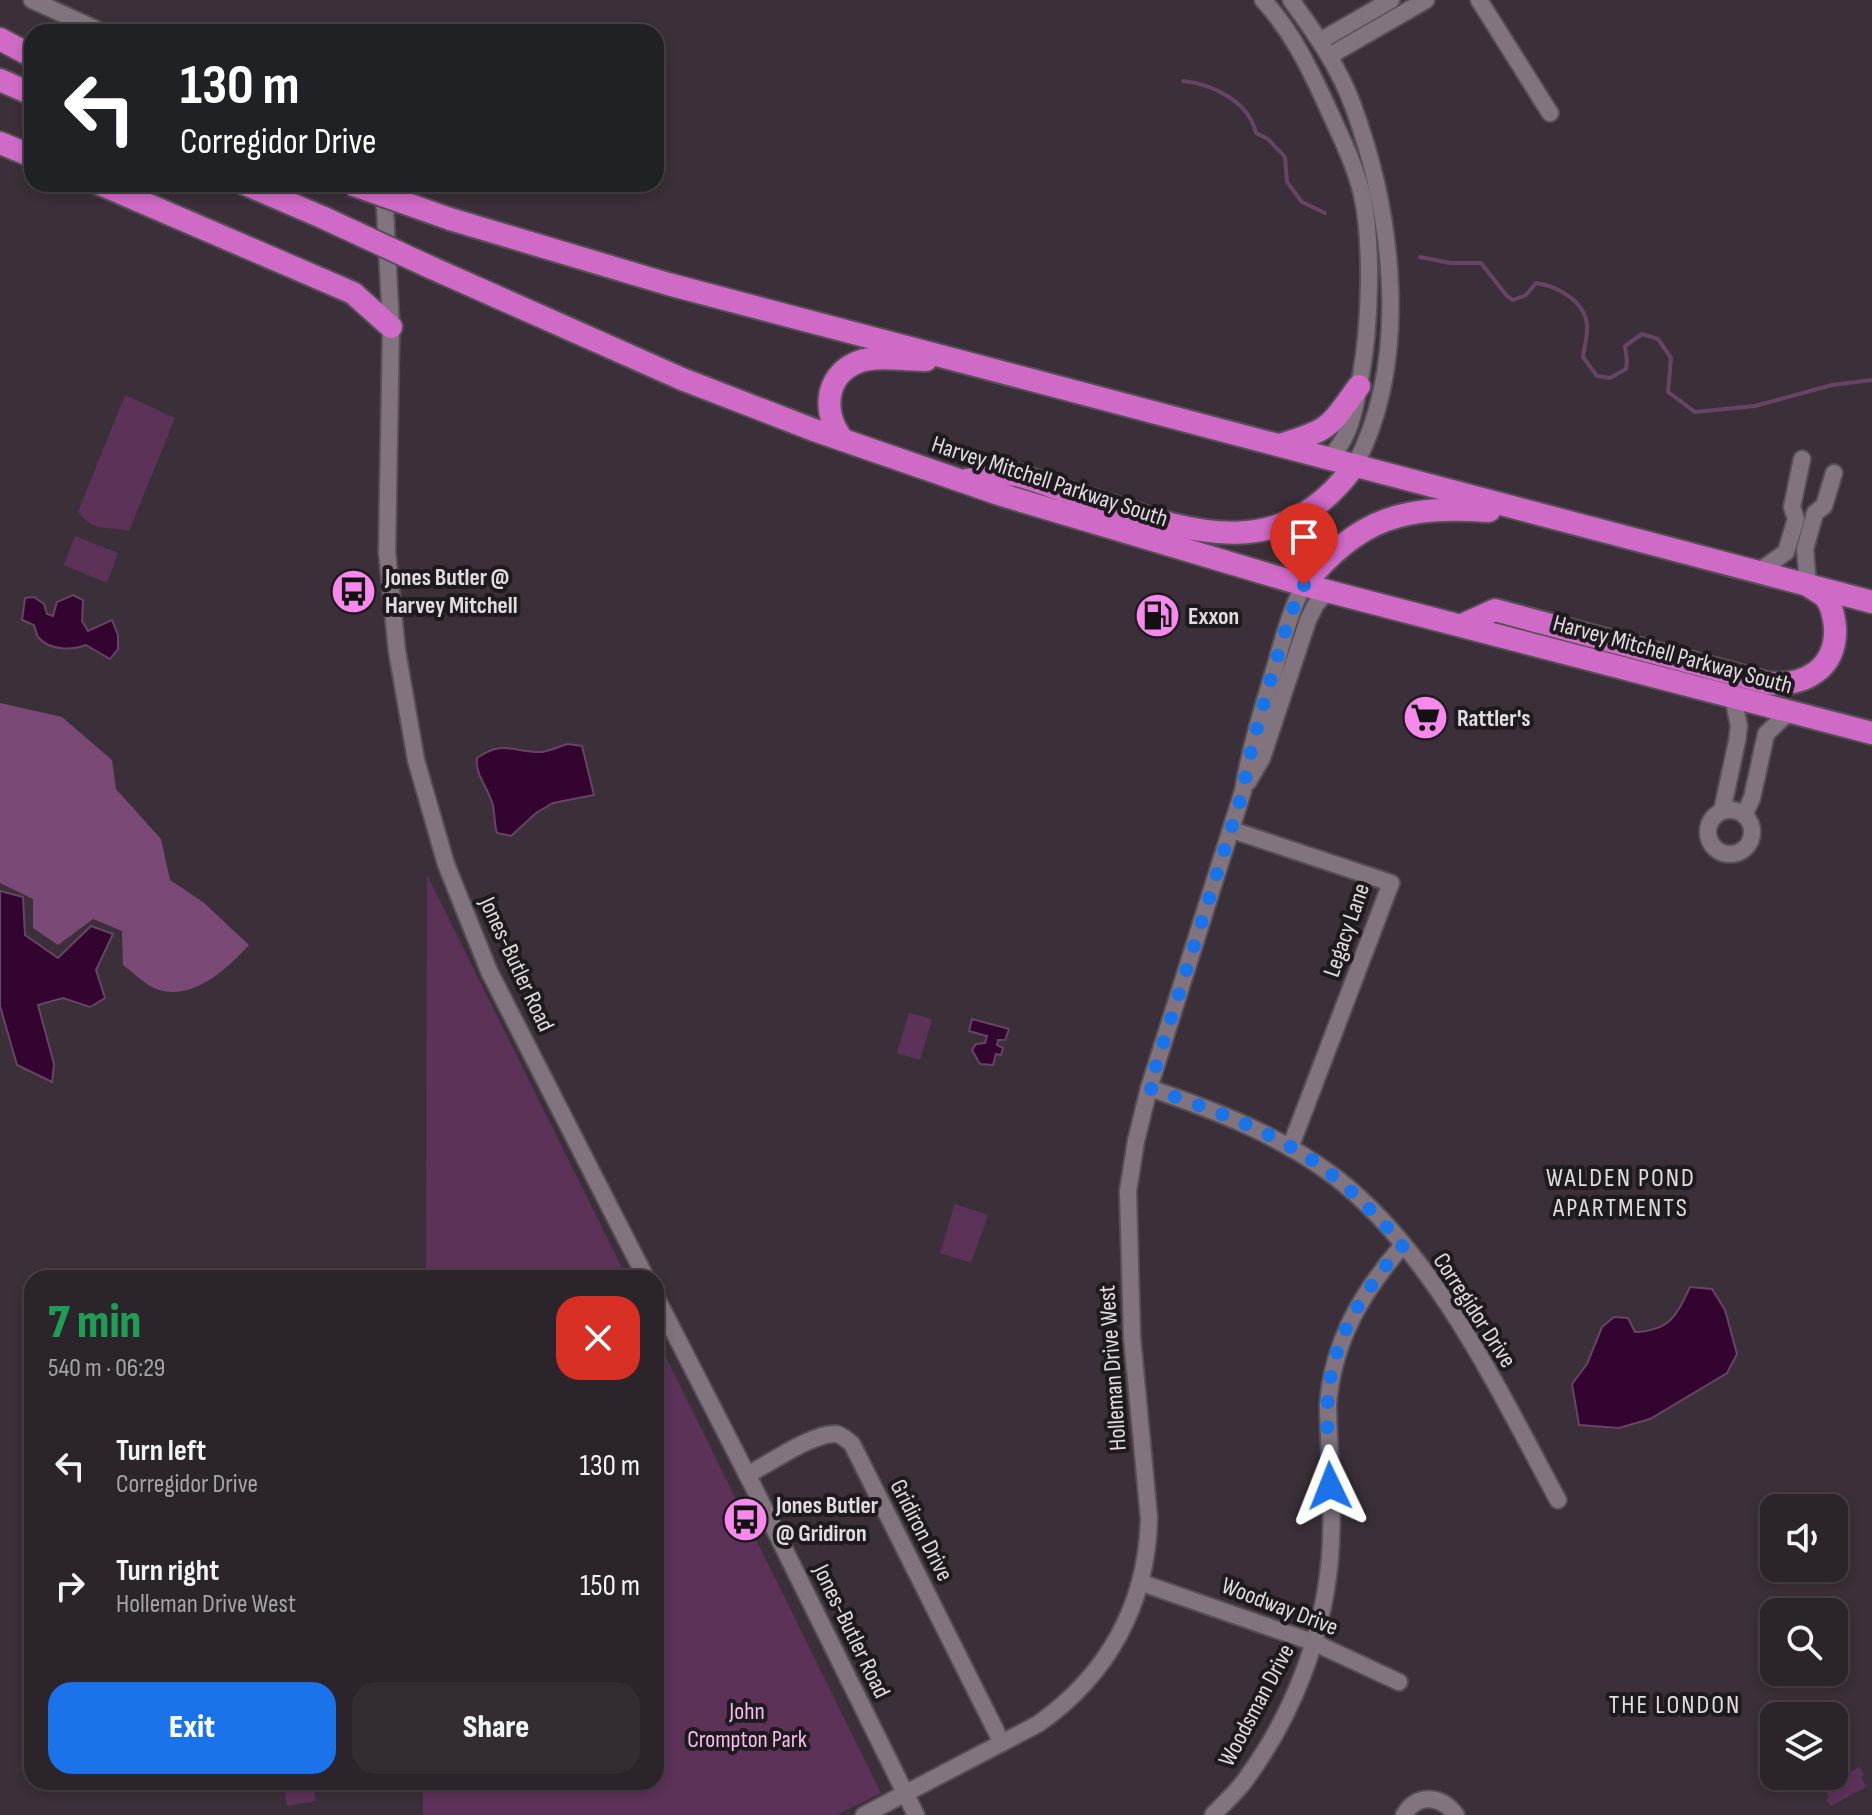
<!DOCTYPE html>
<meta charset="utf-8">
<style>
body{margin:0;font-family:"Sofia Sans Condensed",sans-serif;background:#342c33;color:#f1f3f6;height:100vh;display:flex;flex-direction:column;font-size:30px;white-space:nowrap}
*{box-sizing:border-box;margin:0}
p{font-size:26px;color:#a6a4a9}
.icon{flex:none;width:44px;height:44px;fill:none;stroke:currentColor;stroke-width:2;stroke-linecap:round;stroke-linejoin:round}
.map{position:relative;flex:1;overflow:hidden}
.sheet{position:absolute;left:24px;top:1270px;width:640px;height:520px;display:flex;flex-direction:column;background:#2c242b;border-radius:24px;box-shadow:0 4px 12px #0003,0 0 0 2px #484147}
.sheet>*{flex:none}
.banner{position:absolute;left:24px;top:24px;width:640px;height:168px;border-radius:24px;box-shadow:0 4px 12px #0003,0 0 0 2px #484147;background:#202124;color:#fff;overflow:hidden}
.tools{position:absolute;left:1760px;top:1494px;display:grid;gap:16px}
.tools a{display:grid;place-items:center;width:88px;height:88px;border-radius:16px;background:#2c242b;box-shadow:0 4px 12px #0003,0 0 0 2px #484147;font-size:40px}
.pin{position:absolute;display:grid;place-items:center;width:68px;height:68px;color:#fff;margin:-82px -34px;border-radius:50% 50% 50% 0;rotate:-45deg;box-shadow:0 0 8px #0007}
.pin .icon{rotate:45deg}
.me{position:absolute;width:88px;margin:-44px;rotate:358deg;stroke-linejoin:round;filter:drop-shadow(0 0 6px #0008)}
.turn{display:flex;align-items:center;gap:28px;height:168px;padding:0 24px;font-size:36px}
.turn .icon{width:104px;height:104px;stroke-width:2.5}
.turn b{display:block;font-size:56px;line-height:68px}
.round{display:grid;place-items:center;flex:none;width:84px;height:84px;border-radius:24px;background:#342c33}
.headline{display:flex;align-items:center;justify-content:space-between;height:136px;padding:0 24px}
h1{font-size:48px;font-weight:800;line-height:60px;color:#1e9e55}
.primary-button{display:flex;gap:16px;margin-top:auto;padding:16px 24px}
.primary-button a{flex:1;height:92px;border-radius:24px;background:#1a73e8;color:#fff;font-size:32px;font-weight:800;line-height:92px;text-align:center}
.primary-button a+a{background:#342c33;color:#f1f3f6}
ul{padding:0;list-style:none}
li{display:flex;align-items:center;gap:24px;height:120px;padding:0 24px}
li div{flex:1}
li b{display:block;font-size:30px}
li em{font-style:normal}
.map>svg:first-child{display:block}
.green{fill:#5d3259}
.forest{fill:#7a4975}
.water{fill:#32042f;stroke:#674464;stroke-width:2}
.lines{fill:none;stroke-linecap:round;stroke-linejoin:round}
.stream{stroke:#674464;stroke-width:4}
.minor-casing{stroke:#584f56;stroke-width:20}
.highway-casing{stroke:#584f56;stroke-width:26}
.minor{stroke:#81747f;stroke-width:16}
.highway{stroke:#cf6ac6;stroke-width:22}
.highway-bridge-casing{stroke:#584f56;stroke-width:26;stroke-linecap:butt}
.highway-bridge{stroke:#cf6ac6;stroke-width:22}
.route{stroke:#1a73e8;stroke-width:14;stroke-dasharray:0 25.2}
.labels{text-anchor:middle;stroke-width:8;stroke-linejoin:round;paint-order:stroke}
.street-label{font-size:24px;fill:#e2dbe1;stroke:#1f1a1e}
.poi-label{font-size:24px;font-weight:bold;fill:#e2dbe1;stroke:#1f1a1e;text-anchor:start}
.park-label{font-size:24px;fill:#f8bcf1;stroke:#1f1a1e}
.neighbourhood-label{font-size:26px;letter-spacing:2px;fill:#e2dbe1;stroke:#1f1a1e}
</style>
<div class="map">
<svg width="1872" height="1815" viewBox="0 0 1872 1815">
<rect width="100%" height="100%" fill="#3b3039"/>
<g class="green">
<path d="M125,395l50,23 -46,113c-25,-6 -32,3 -51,-19z"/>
<path d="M75,536l43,17 -11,30 -43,-18z"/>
<path d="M427,875l200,403h-201z"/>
<path d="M909,1013l23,6 -12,41 -23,-7z"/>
<path d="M955,1204l33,11 -17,48 -31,-10z"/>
<path d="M656,1337l225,456 -45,22h-413v-33h233z"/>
<path d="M1859,1767l5,7 -3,3 5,10 -35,19 -5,-6 3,-3 -5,-10z"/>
<path d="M283,1782h30l3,19 -29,5z"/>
</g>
<path class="forest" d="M0,703l62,14 50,43 4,29 45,50 9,41 33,22 46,43c-22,24 -55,55 -90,45 -12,-3 -26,-18 -36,-25l-1,-34 -29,-12 -35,26 -25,-17v-29l-33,-16z"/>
<g class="water">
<path d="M73,595l10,5 -1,21 6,10 24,-11 6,15v14l-8,10 -24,-14c-13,5 -36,6 -47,-7 -3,-3 -3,-8 -5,-13l-12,-5 3,-22 9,-1 10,7 3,10 6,2 4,-14z"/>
<path d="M568,744l14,2 12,49 -41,8 -17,10 -25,23 -14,-3c-3,-9 -2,-18 -4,-27 -4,-18 -18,-30 -16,-48 27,-19 37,-5 65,-6 8,-1 18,-6 26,-8z"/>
<path d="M0,891l23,6 2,38 33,23 33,-32 22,8 -17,36 9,28 -15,9 -27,-9 -25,7 16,59 -2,18 -35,-17 -17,-59z"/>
<path d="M972,1019l37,10 -4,11h-7l-1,5 6,3 -2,7 -5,-1 -3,11 -13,-1 -8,-14 4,-6 9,-1 2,-7 -18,-5z"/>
<path d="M1690,1287l22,2 13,21 12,44 -10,19 -77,46 -31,9 -40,-3 -7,-41 15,-20 15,-37 12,-10 14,1 7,14c36,-2 41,-16 55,-45z"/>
</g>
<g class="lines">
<g class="stream">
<path d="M1183,81c30,3 66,21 73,52l12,6 17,18 2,25 15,20 23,11"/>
<path d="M1420,257l30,6h31l26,33 6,4 13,-5 10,-12c21,3 49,18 51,42 1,10 -3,22 -4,32l14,19 13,2 16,-9 1,-8 -2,-15 17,-12 16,5 13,19 -3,34 27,20 60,-6 77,-21 40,-5"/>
</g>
<defs>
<g id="minor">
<path d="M32,0l70,32"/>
<path d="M1263,0c28,30 46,67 63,104 13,29 28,58 36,90 11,51 8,130 -1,181 -5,28 -10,65 -33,83"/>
<path d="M1291,0c24,33 48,67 62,106 40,108 58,253 2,359"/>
<path d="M1479,0l71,113"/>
<path d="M1320,41l71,-41"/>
<path d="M1329,56l97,-56"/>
<path d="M384,189l7,138 -4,225 10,99 19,109 30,104 43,107 157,307"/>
<path d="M1758,572l28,-20 10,-33 -4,-12 10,-48"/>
<path d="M1808,585l-3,-36 10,-36 9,-7 10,-33"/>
<path d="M1248,782l14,-24 46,-138 8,-16 12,-13"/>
<circle cx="1730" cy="832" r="22"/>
<path d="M1722,811l15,-70 2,-15 -6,-29"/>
<path d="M1744,815l8,-17 14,-64 23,-22"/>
<path d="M1232,830l159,53 -101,265"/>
<path d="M1149,1088c65,22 131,47 186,89 100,77 164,214 223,323"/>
<path d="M656,1297l99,193 161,325"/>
<path d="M747,1475c20,-10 67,-43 89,-41 6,1 11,6 16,10l150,299"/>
<path d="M1142,1583l173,60 84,39"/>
<path d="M864,1815l174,-91c70,-49 109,-120 111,-206l-17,-181 -4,-146 8,-50 13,-53 94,-297c7,-41 18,-78 30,-117 9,-30 16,-61 31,-89"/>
<path d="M1213,1815c11,-12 24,-23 33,-36 47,-64 77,-142 84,-221 4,-51 -1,-103 -2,-153 5,-64 34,-113 75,-160"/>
<path d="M1404,1815c13,-23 38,-19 52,0"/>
</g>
<g id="highway">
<path d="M0,39l32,17"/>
<path d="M0,80l32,14"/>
<path d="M0,143l32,13"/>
<path d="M100,184l253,109 38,34"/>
<path d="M245,184l79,34"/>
<path d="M450,219l218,65 1204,318"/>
<path d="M432,268l250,111 132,51 188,65 302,90 568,148"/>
<path d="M843,440c-20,-25 -20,-64 15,-78 19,-7 48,-2 68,-2"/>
<path d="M1280,445c52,-16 48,-17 79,-59"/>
<path d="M967,480c15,-2 34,-7 49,-5 15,3 31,10 46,15 110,34 211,87 293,-25"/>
<path d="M1304,585c55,-68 101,-80 185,-74"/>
<path d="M1462,625l33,-15 272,73c37,4 70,-14 68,-56 -1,-10 -3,-22 -10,-30 -4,-4 -11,-7 -16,-11"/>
</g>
</defs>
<use href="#minor" class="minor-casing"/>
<use href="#highway" class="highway-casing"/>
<use href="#minor" class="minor"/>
<use href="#highway" class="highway"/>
<defs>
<g id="highway-bridge">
<path d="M351,184l99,35"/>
<path d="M324,218l108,50"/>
</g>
</defs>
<use href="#highway-bridge" class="highway-bridge-casing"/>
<use href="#highway-bridge" class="highway-bridge"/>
</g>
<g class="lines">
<path class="route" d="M1304,585c-14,26 -21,54 -30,83 -12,41 -24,80 -31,123l-94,297c65,22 135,46 188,91 24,20 45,43 66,66 -34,40 -64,82 -73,135 -6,34 -1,71 0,106"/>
</g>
<defs>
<symbol id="bus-disc" viewBox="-11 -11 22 22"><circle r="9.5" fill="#f788ec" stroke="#1f1a1e"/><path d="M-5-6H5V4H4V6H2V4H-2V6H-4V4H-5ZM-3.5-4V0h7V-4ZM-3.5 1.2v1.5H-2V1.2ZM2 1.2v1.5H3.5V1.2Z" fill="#111"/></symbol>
<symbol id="fuel-disc" viewBox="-11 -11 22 22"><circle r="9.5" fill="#f788ec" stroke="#1f1a1e"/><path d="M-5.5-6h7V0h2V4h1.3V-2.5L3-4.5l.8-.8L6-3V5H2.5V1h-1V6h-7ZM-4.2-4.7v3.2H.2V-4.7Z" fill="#111"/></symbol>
<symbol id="supermarket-disc" viewBox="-11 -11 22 22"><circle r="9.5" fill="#f788ec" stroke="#1f1a1e"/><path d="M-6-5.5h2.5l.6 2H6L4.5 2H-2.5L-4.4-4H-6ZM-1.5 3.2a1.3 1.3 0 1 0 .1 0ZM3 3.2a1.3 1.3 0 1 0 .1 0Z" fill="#111"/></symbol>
</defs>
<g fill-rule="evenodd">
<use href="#bus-disc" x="328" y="566" width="51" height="51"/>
<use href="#fuel-disc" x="1132" y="590" width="51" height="51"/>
<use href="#supermarket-disc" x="1400" y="692" width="51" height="51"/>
<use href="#bus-disc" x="720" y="1494" width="51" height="51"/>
</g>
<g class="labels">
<g class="street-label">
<text transform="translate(1050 481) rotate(18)" y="8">Harvey Mitchell Parkway South</text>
<text transform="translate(1673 654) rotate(15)" y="8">Harvey Mitchell Parkway South</text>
<text transform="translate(1346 930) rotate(-71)" y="8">Legacy Lane</text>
<text transform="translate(517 964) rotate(65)" y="8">Jones-Butler Road</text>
<text transform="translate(1475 1310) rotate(57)" y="8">Corregidor Drive</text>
<text transform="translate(1112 1368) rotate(-94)" y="8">Holleman Drive West</text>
<text transform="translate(922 1530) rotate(63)" y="8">Gridiron Drive</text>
<text transform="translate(1280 1606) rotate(21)" y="8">Woodway Drive</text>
<text transform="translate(852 1631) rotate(64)" y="8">Jones-Butler Road</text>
<text transform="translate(1256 1705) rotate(-62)" y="8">Woodsman Drive</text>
</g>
<g class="poi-label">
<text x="385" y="585">Jones Butler @<tspan x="385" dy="28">Harvey Mitchell</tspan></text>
<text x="1188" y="624">Exxon</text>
<text x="1457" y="726">Rattler's</text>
<text x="776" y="1513">Jones Butler<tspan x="776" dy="28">@ Gridiron</tspan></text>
</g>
<g class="park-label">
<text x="747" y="1719">John<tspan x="747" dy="28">Crompton Park</tspan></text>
</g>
<g class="neighbourhood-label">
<text x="1621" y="1186">WALDEN POND<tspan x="1621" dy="30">APARTMENTS</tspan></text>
<text x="1675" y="1713">THE LONDON</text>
</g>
</g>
</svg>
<div class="tools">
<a><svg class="icon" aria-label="sound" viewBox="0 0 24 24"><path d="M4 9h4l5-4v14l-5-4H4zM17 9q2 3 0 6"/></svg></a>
<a><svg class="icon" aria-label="search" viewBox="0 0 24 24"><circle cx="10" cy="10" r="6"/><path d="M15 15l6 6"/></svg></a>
<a><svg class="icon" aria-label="layers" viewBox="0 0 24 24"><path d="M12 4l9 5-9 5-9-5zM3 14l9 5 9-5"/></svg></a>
</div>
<div class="pin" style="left:1304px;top:585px;background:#d93025"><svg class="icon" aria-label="arrive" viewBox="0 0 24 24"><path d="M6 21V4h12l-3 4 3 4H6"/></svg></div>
<svg class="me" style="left:1330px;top:1486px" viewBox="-20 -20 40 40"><path d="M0-17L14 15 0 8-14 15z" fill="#1a73e8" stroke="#fff" stroke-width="4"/></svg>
<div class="banner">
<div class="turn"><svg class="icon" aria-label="left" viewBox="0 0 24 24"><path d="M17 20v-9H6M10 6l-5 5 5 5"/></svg><div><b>130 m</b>Corregidor Drive</div></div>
</div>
<section class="sheet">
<div class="headline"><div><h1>7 min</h1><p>540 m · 06:29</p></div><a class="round" style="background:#d93025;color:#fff"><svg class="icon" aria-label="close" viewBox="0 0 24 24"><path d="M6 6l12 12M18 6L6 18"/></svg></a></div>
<ul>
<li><svg class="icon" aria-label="left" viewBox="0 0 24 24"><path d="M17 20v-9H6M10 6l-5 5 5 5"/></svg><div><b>Turn left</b><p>Corregidor Drive</p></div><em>130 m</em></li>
<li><svg class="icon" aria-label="right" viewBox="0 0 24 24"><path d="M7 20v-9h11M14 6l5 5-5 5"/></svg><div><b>Turn right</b><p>Holleman Drive West</p></div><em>150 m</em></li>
</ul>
<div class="primary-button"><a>Exit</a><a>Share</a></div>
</section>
</div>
